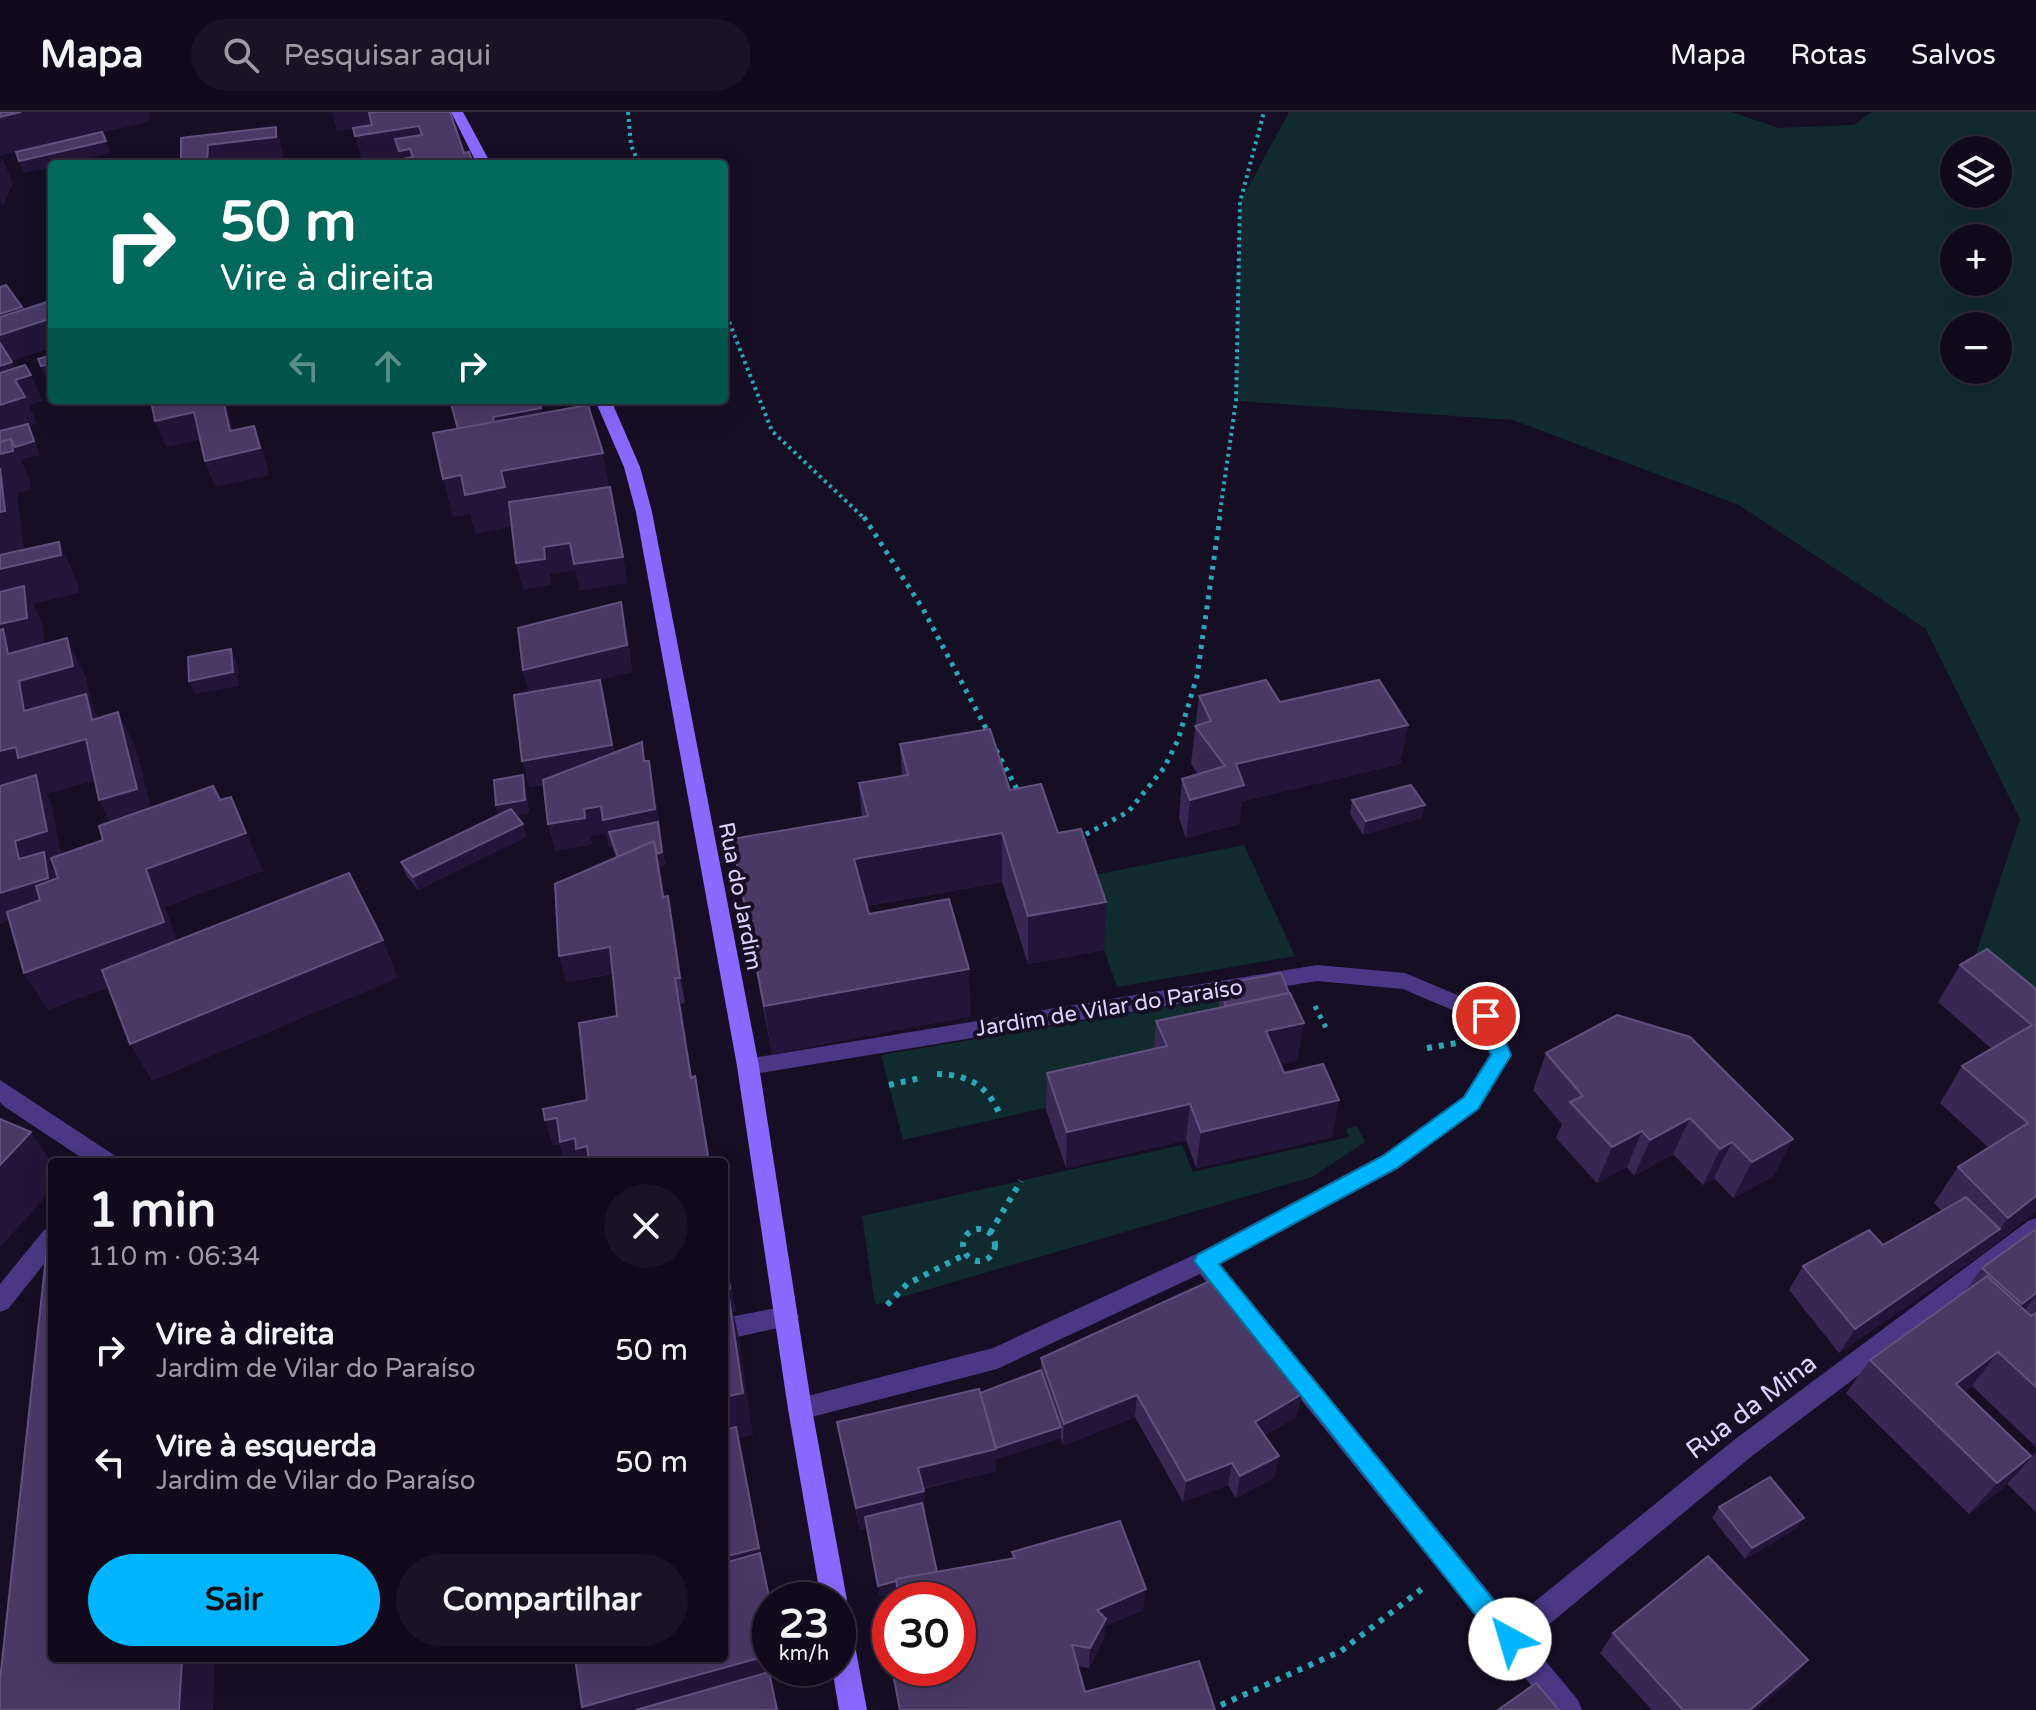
<!DOCTYPE html>
<html lang="pt">
<meta charset="utf-8">
<style>
body{margin:0;font-family:"Varela Round",sans-serif;background:#191325;color:#f1f3f6;height:100vh;display:flex;flex-direction:column;font-size:30px;white-space:nowrap}
*{box-sizing:border-box;margin:0}
p{font-size:26px;color:#9c9aa3}
.icon{flex:none;width:44px;height:44px;fill:none;stroke:currentColor;stroke-width:2;stroke-linecap:round;stroke-linejoin:round}
.map{position:relative;flex:1;overflow:hidden}
.details{position:absolute;left:48px;top:1046px;width:680px;height:504px;display:flex;flex-direction:column;background:#100a1c;border-radius:8px;box-shadow:0 8px 32px #0002,0 0 0 2px #302b3b}
.details>*{flex:none}
.guide{position:absolute;left:48px;top:48px;width:680px;height:244px;border-radius:8px;box-shadow:0 8px 32px #0002,0 0 0 2px #302b3b;background:#00695c;color:#fff;overflow:hidden}
.buttons{position:absolute;left:1940px;top:24px;display:grid;gap:16px}
.buttons a{display:grid;place-items:center;width:72px;height:72px;border-radius:50%;background:#100a1c;box-shadow:0 8px 32px #0002,0 0 0 2px #302b3b;font-size:40px}
.speed{position:absolute;left:752px;top:1470px;display:flex;gap:16px;font-size:40px;font-weight:700;text-align:center}
.speed>*{display:grid;place-content:center;width:104px;height:104px;border-radius:50%;background:#100a1c;box-shadow:0 8px 32px #0002,0 0 0 2px #302b3b;line-height:1}
.speed small{font-size:20px;font-weight:400}
.speed .limit{border:12px solid #d22;background:#fff;color:#111}
.pin{position:absolute;display:grid;place-items:center;width:68px;height:68px;color:#fff;margin:-34px;border:4px solid #fff;border-radius:50%;box-shadow:0 2px 8px #0007}
.me{position:absolute;width:88px;margin:-44px;rotate:321deg;stroke-linejoin:round;filter:drop-shadow(0 0 6px #0008)}
.turn{display:flex;align-items:center;gap:28px;height:168px;padding:0 40px;font-size:36px}
.turn .icon{width:104px;height:104px;stroke-width:2.5}
.turn b{display:block;font-size:56px;line-height:68px}
.lanes{display:flex;align-items:center;height:76px;padding:0 40px;background:#0003;justify-content:center;gap:40px;direction:ltr}
.lanes .off{opacity:.35}
.round{display:grid;place-items:center;flex:none;width:84px;height:84px;border-radius:42px;background:#191325}
.headline{display:flex;align-items:center;justify-content:space-between;height:136px;padding:0 40px}
h1{font-size:48px;font-weight:700;line-height:60px}
.button{display:flex;gap:16px;margin-top:auto;padding:16px 40px}
.button a{flex:1;height:92px;border-radius:48px;background:#00b4fd;color:#111;font-size:32px;font-weight:700;line-height:92px;text-align:center}
.button a+a{background:#191325;color:#f1f3f6}
ul{padding:0;list-style:none}
li{display:flex;align-items:center;gap:24px;height:112px;padding:0 40px}
li div{flex:1}
li b{display:block;font-size:30px}
li em{font-style:normal}
header{display:flex;align-items:center;gap:48px;box-sizing:border-box;height:112px;padding:0 40px;background:#100a1c;border-bottom:2px solid #302b3b}
header strong{font-size:38px}
nav{display:flex;gap:44px;margin-inline-start:auto;font-size:28px}
.search{width:560px;height:72px;background:#191325;display:flex;align-items:center;gap:20px;box-sizing:border-box;padding:0 28px;border-radius:44px;color:#9c9aa3;font-size:30px}
.map>svg:first-child{display:block}
.green{fill:#112a2f;fill-rule:evenodd}
.lines{fill:none;stroke-linecap:round;stroke-linejoin:round}
.path-far2{stroke:#2ca7b9;stroke-width:4;stroke-dasharray:3 4;stroke-linecap:butt}
.path-far1{stroke:#2ca7b9;stroke-width:5;stroke-dasharray:4 6;stroke-linecap:butt}
.path{stroke:#2ca7b9;stroke-width:6;stroke-dasharray:5 7;stroke-linecap:butt}
.minor{fill:#4a3885;fill-rule:evenodd}
.secondary{fill:#8969ff;fill-rule:evenodd}
.wall{fill:#382753}
.shaded-wall{fill:#231539}
.building{fill:#4a3965;stroke:#61517e;stroke-width:2}
.route{fill:#00b4fd;stroke:#0075a4;stroke-width:2}
.labels{text-anchor:middle;stroke-width:8;stroke-linejoin:round;paint-order:stroke}
.street-label{font-size:22px;fill:#e0d2ff;stroke:#160e25}
.near-street-label{font-size:26px;fill:#e0d2ff;stroke:#160e25}
</style>
<header>
<strong>Mapa</strong>
<div class="search"><svg class="icon" aria-label="search" viewBox="0 0 24 24"><circle cx="10" cy="10" r="6"/><path d="M15 15l6 6"/></svg>Pesquisar aqui</div>
<nav><a>Mapa</a><a>Rotas</a><a>Salvos</a></nav>
</header>
<div class="map">
<svg width="2036" height="1598" viewBox="0 0 2036 1598">
<rect width="100%" height="100%" fill="#160e25"/>
<g class="green">
<path d="M1289,0h442l48,16 75,-3 18,-13h164v937l-71,-62 55,-168 -94,-190 -187,-124 -226,-85 -277,-19 4,-199zM1954,38h44v44h-44zM1954,126h44v44h-44zM1954,214h44v44h-44z"/>
<path d="M1244,733l51,111 -178,31 -38,-109z"/>
<path d="M1217,886l12,31 -69,53 -257,58 -22,-85z"/>
<path d="M1357,1014l8,16 -53,35 -437,128 -13,-89 320,-71 11,27 156,-35 -3,-8z"/>
</g>
<g class="lines">
<g class="path-far2">
<path d="M628,0l3,33 8,19"/>
<path d="M724,197l48,122 93,88"/>
<path d="M1219,407l17,-118 4,-199 24,-90"/>
</g>
<g class="path-far1">
<path d="M864,405l59,92 66,125"/>
<path d="M996,638l22,41"/>
<path d="M1077,727l51,-27 36,-44 14,-28 19,-64 23,-159"/>
<path d="M1315,894l13,26"/>
</g>
<g class="path">
<path d="M1427,936l30,-5"/>
<path d="M937,962c33,1 52,12 64,44"/>
<path d="M889,973l31,-7"/>
<circle cx="979" cy="1133" r="16"/>
<path d="M990,1121l31,-52"/>
<path d="M887,1193l20,-21 59,-30"/>
<path d="M1210,1598l131,-59 81,-62"/>
</g>
<g class="minor">
<path d="M1317,853l88,8 88,37 19,45 -33,54 -81,60 -178,95 292,356 222,-180 294,-219 8,-3v23l-284,215 -223,185 49,59 4,10h-31l-351,-436 -203,95 -197,51 -9,-3 -3,-8 3,-8 9,-3 193,-50 203,-94 186,-99 81,-58 27,-43 -12,-33 -75,-32 -86,-8 -569,94 -8,-3 -3,-6 3,-6z"/>
<path d="M0,968l114,75 3,7h-29l-83,-55 -5,-5z"/>
<path d="M52,1115v27l-44,55 -8,3v-28l44,-54z"/>
<path d="M787,1194l8,4 4,7 -4,7 -71,16v-22z"/>
</g>
<g class="secondary">
<path d="M451,0h12l28,52h-14z"/>
<path d="M595,288h16l29,67 12,45 107,554 53,343 35,191 -4,9 -4,2 8,4 4,9 16,86h-28l-7,-42h6v-68h-17l-33,-191 -51,-343 -101,-554 -12,-45z"/>
</g>
</g>
<g class="wall">
<path d="M627,517l5,43 -36,8 10,26 8,46 28,-10 3,19h4l5,26 11,78 -5,2 4,30 9,25 12,81 -4,1 11,74 8,24 10,60h-144l-6,-18 -7,1 -8,-25 42,-20 30,-84 -4,-42 -47,8 50,-124 -4,-12 -3,1 -3,-14 -16,3 2,8 -37,7 -11,-66 -15,2v-95l-6,-22z"/>
<path d="M1199,584l81,6 128,23 -8,39 -158,37 -3,23 -53,14 -7,-20 3,-39 16,-5 -7,-10z"/>
<path d="M900,632l110,46 48,43 46,117 -76,14 -26,-82 -135,24 2,8 102,102 -199,38 -32,-166 -8,-49 130,-22 -3,-34 43,-7z"/>
<path d="M526,677l3,24 -13,2 7,9 3,13 -108,53 -12,-15 -5,-13 98,-48 -3,-9z"/>
<path d="M1352,688l70,18 -59,17 -13,-21z"/>
<path d="M1960,853l76,24v222l-54,43 -143,99 -50,-63 14,-24 80,-21 59,-34 -8,-8 24,-36 31,-19 -49,-45 22,-37 30,-17 -54,-47z"/>
<path d="M1218,873l71,8 15,30 -7,37 -17,4 4,9 48,64 -136,31 -10,-28 -120,28 -20,-58 1,-37 107,-24 2,-28 64,-13 -3,-10z"/>
<path d="M1617,903l157,161 -41,22 -19,-20 -11,7 -30,-31 -39,22 -7,-9 -30,16 -41,-45 6,-14 -29,-34 13,-37z"/>
<path d="M2036,1117v218l-64,-61 -8,6 39,96 -34,26 -123,-121 24,-33 94,-67 18,-25z"/>
<path d="M1041,1246l261,36 -6,23 -31,18 14,21 -5,22 -38,20 -8,-13 -45,17 -48,-85 -72,29 -2,-8 -65,21v12l-73,18 3,24h-2l13,59 75,-13v-7l131,58 -38,16 -1,12 -15,30 -11,-2 7,26 130,18h-316l-8,-42h67v-68h-59l-1,-8 -18,4 -14,-68 -6,2 -19,-86 -4,-22 143,-29 61,-23z"/>
<path d="M2036,1340v60l-29,-28z"/>
<path d="M1719,1395l77,22 -51,30 -33,-41z"/>
<path d="M1613,1521l195,27 -16,19 -36,31h-104l-52,-57z"/>
</g>
<g class="shaded-wall">
<path d="M21,0h129l-1,10 -149,34v-39z"/>
<path d="M332,0h105l1,4 -101,15z"/>
<path d="M419,14l9,36 -26,2 -7,-25 7,25h-39l-8,-28z"/>
<path d="M276,15l7,25 1,10 -17,2h-60l1,-19z"/>
<path d="M106,29l5,12 -46,11h-13v3l-28,6 -5,-12z"/>
<path d="M2,46l11,25 -10,24 -3,-8v-36z"/>
<path d="M22,195l8,18 22,-7v30l-45,14 -7,-16v-32z"/>
<path d="M12,250l8,16 11,-3 12,26 -14,4 8,18 -8,3 11,29 -19,5 8,18 2,12 -14,3 7,56 35,-7 18,39 2,12 -46,11 10,21 3,31 21,-18 19,39 6,28 13,28 -13,-13 -47,30 -45,-82v-217l11,-12 23,2 -34,-5v-70z"/>
<path d="M52,251v15l-5,2 -6,-14z"/>
<path d="M223,288h2l3,10 11,43 15,-27 10,26 5,23 -54,12 -10,-26 25,-30z"/>
<path d="M426,288h18l-17,3z"/>
<path d="M541,296l6,27 -47,9 -7,-27z"/>
<path d="M194,300l10,27 -38,8 -11,-26z"/>
<path d="M603,341l7,38 -96,35 -39,8 -5,-20 -17,3 -10,-38 58,-8z"/>
<path d="M610,375l18,96 -48,8 -5,-21 -25,4 1,11 -28,5 -7,-27 28,-16 26,-4z"/>
<path d="M621,490l6,27 5,43 -102,25 -7,-27z"/>
<path d="M231,537l6,13 2,24 -44,8 -6,-13z"/>
<path d="M600,568l17,91 -88,16 -7,-26z"/>
<path d="M118,600l19,39 19,77 -37,11 -20,-39z"/>
<path d="M1408,613l-8,39 -158,37 -3,23 -53,14 4,-38 46,-36z"/>
<path d="M86,627l19,39 -58,16 4,8 11,56 -13,4 9,16 5,26 -63,20v-31l19,-34 -19,-45v-63l16,-4z"/>
<path d="M649,649l5,26 11,78 -5,2 8,57 -45,-55 -14,-37 3,14 -3,1 -3,-14 -16,3 2,8 -37,7 -7,-27 36,-15z"/>
<path d="M523,663l3,14 3,24 -29,5 -4,-13z"/>
<path d="M231,685l32,74 -98,36 19,53 -136,50 -24,-37 122,-104 90,-32z"/>
<path d="M1425,693l-3,13 -59,17 3,-14z"/>
<path d="M523,712l3,13 -108,53 -5,-13z"/>
<path d="M1002,721v49l-143,25 -5,-48z"/>
<path d="M668,784l5,26 12,81 -5,-25z"/>
<path d="M1106,790l-2,48 -76,14v-48z"/>
<path d="M383,828l15,38 -246,103 -22,-37z"/>
<path d="M610,835l6,26 -50,9 -7,-26z"/>
<path d="M969,857l2,47 -199,38 -8,-48z"/>
<path d="M675,866l6,26 15,100 -5,-26z"/>
<path d="M1304,911l-7,37 -37,9 6,-38z"/>
<path d="M695,964l5,26 10,60h-1z"/>
<path d="M1339,988l-7,37 -136,31 5,-36z"/>
<path d="M1190,992l-4,36 -120,28 1,-36z"/>
<path d="M557,1006l18,20 12,8 5,16h-26l-6,-18 -7,1 -8,-25z"/>
<path d="M1690,1006l-17,36 -39,22 16,-36z"/>
<path d="M1642,1019l-15,36 -30,16 15,-36z"/>
<path d="M31,1020l21,31v27l-52,57v-82z"/>
<path d="M1793,1027l-19,37 -41,22 19,-36z"/>
<path d="M1732,1030l-18,36 -11,7 17,-36z"/>
<path d="M2036,1084v15l-54,43 -143,99 16,-24 145,-100 8,-11z"/>
<path d="M724,1131l12,69h-3l5,22 15,101 -14,3 31,162 -46,-21z"/>
<path d="M2036,1181v3l-21,27 -20,15 27,-34z"/>
<path d="M1998,1240l-26,34 -42,31 26,-33z"/>
<path d="M1302,1282l-6,23 -45,27 4,-22z"/>
<path d="M1137,1283l-2,22 -72,29 1,-22z"/>
<path d="M1061,1315v11l-65,21v12l-76,18 -2,-21 75,-19z"/>
<path d="M1279,1344l-5,22 -38,20 4,-22z"/>
<path d="M2031,1344l-28,32 -34,26 28,-31z"/>
<path d="M1232,1351l-4,22 -45,17 3,-21z"/>
<path d="M924,1379l2,22 -66,17 -4,-22z"/>
<path d="M1804,1406l-8,11 -51,30 7,-11z"/>
<path d="M896,1469l2,11 -18,4 -2,-10z"/>
<path d="M1146,1477l-3,21 -38,16 -1,12 -15,30 1,-20 7,-38z"/>
<path d="M770,1543v13h14l1,4 -15,4 9,34h-196l-1,-3z"/>
<path d="M182,1546h33l-2,52h-34z"/>
<path d="M1808,1548l-16,19 -36,31h-6z"/>
</g>
<g class="building">
<path d="M0,0h21l-21,5z"/>
<path d="M377,0h73l14,41 5,-1 4,12h-85l-1,-2 26,-5 -3,-8 -11,2 -4,-12 27,-4 -3,-9 -64,10 -2,-8 19,-3 -3,-12z"/>
<path d="M276,15v10l-68,8 -1,19h-26v-26z"/>
<path d="M102,20l4,9 -87,20 -3,-9z"/>
<path d="M6,173l16,22 -22,7v-27z"/>
<path d="M47,190l5,7v9l-52,17v-18z"/>
<path d="M0,231l12,19 -12,4z"/>
<path d="M52,243v8l-11,3 -3,-7z"/>
<path d="M25,253l6,10 -16,5 10,17 -25,8v-32z"/>
<path d="M151,288h72l7,31 24,-5 6,22 -55,13 -11,-49 -39,9z"/>
<path d="M450,288h88l3,8 -48,9 1,5 -36,7z"/>
<path d="M588,293l15,48 -102,18 4,16 -40,8 -4,-20 -18,4 -10,-46z"/>
<path d="M28,312l6,17 -19,6 -4,-8 -11,3v-11z"/>
<path d="M11,327l2,12 -13,3v-12z"/>
<path d="M0,356l5,43 -5,1z"/>
<path d="M610,375l13,70 -49,7 -4,-21 -26,4 1,12 -29,4 -7,-61z"/>
<path d="M59,430l2,13 -61,14v-14z"/>
<path d="M24,474l3,32 -27,6v-32z"/>
<path d="M621,490l6,43 -104,25 -5,-42z"/>
<path d="M3,517l5,25 59,-16 6,28 -54,15 5,30 62,-17 6,26 26,-8 19,77 -38,11 -13,-61 -68,19 -2,-11 -16,4v-121z"/>
<path d="M231,537l2,23 -44,9 -1,-24z"/>
<path d="M600,568l12,65 -90,16 -8,-66z"/>
<path d="M1266,568l14,22 99,-22 29,45 -172,39 8,21 -54,15 -8,-21 43,-13 -30,-40 16,-5 -12,-25z"/>
<path d="M990,617l20,61 31,-6 17,49 23,-4 25,73 -78,14 -26,-83 -148,26 15,55 80,-15 20,70 -205,37 -32,-167 136,-23 -9,-33 49,-8 -8,-31z"/>
<path d="M642,630l2,19h5l6,48 -52,11 -2,-14 -17,3 1,9 -37,6 -5,-44z"/>
<path d="M36,663l11,56 -32,10 4,18 25,-7 4,26 -48,15v-107z"/>
<path d="M523,663l2,25 -29,5 -2,-25z"/>
<path d="M1411,673l14,20 -59,16 -14,-21z"/>
<path d="M213,674l7,14 11,-3 15,36 -100,36 18,53 -140,51 -17,-61 33,-12 -4,-14 22,-8 -7,-20 52,-18 -4,-14z"/>
<path d="M511,697l12,15 -110,53 -12,-15z"/>
<path d="M658,710l4,30 -5,2 -3,-13 -36,16 -9,-25z"/>
<path d="M654,729l9,56 5,-1 12,82h-5l16,100 4,-2 14,86h-120l-2,-16 -11,3 -1,-11 -15,4 -3,-24 -12,2 -2,-11 44,-9 -8,-77 38,-7 -7,-69 -51,9 -4,-72z"/>
<path d="M349,761l34,67 -253,104 -28,-74z"/>
<path d="M1987,837l49,40v207l-28,22 -50,-51 70,-44 -66,-57 70,-41 -72,-60z"/>
<path d="M1281,861l8,20 -63,13 -8,-21z"/>
<path d="M1290,881l14,30 -38,8 18,42 39,-9 16,36 -138,32 -11,-28 -123,28 -20,-59 120,-27 -11,-25z"/>
<path d="M1617,903l73,22 103,102 -41,23 -20,-20 -12,7 -30,-31 -40,22 -8,-9 -30,16 -42,-45 13,-6 -37,-43z"/>
<path d="M0,1007l31,13 -31,33z"/>
<path d="M1966,1085l34,32 -145,100 -52,-63 66,-36 14,15z"/>
<path d="M2036,1117v64l-14,11 -40,-36z"/>
<path d="M52,1125v421h130l-3,52h-179v-30l48,-442z"/>
<path d="M724,1138l6,38 -6,1z"/>
<path d="M1987,1164l44,40 5,-3v74l-38,-35 -42,32 75,72 -34,27 -127,-123z"/>
<path d="M1210,1169l92,113 -47,28 24,34 -39,20 -8,-13 -46,18 -49,-86 -73,29 -23,-66z"/>
<path d="M728,1179l15,102 -19,4v-105z"/>
<path d="M1041,1258l20,57 -65,21 -16,-55z"/>
<path d="M979,1277l17,60 -78,19 6,23 -68,17 -19,-86z"/>
<path d="M736,1315l23,121 -35,9v-127z"/>
<path d="M1770,1365l34,41 -52,30 -33,-41z"/>
<path d="M922,1391l15,69 -41,7v2l-18,5 -13,-69z"/>
<path d="M1120,1409l26,68 -49,21 9,9 -16,29 -18,-3 13,47 114,-31 16,49h-315l-8,-42h66v-68h-59l-3,-21 119,-21 -3,-6z"/>
<path d="M760,1441l10,49v53l-188,52 -7,-49h149v-95z"/>
<path d="M1708,1444l100,104 -58,50h-67l-70,-77z"/>
<path d="M890,1502v43l-8,-41z"/>
<path d="M769,1560l8,38h-141z"/>
<path d="M1536,1571l23,27h-61z"/>
</g>
<path class="route" d="M1486,896l7,3 18,44 -33,54 -81,59 -178,96 299,366 4,9 -4,8 -8,4 -9,-4 -307,-386 3,-6 186,-99 81,-59 27,-42 -15,-39 3,-5z"/>
<g class="labels">
<g class="street-label">
<text transform="translate(741 784) rotate(79)" y="8">Rua do Jardim</text>
<text transform="translate(1109 895) rotate(-9)" y="8">Jardim de Vilar do Paraíso</text>
</g>
<g class="near-street-label">
<text transform="translate(1751 1294) rotate(-37)" y="9">Rua da Mina</text>
</g>
</g>
</svg>
<div class="buttons">
<a><svg class="icon" aria-label="layers" viewBox="0 0 24 24"><path d="M12 4l9 5-9 5-9-5zM3 14l9 5 9-5"/></svg></a>
<a>+</a>
<a>−</a>
</div>
<div class="speed"><div>23<small>km/h</small></div><div class="limit">30</div></div>
<div class="pin" style="left:1486px;top:904px;background:#d93025"><svg class="icon" aria-label="arrive" viewBox="0 0 24 24"><path d="M6 21V4h12l-3 4 3 4H6"/></svg></div>
<svg class="me" style="left:1510px;top:1527px" viewBox="-20 -20 40 40"><circle r="19" fill="#fff"/><path d="M0-13L10 11 0 6-10 11z" fill="#00b4fd"/></svg>
<div class="guide">
<div class="turn"><svg class="icon" aria-label="right" viewBox="0 0 24 24"><path d="M7 20v-9h11M14 6l5 5-5 5"/></svg><div><b>50 m</b>Vire à direita</div></div>
<div class="lanes"><svg class="icon off" aria-label="left" viewBox="0 0 24 24"><path d="M17 20v-9H6M10 6l-5 5 5 5"/></svg><svg class="icon off" aria-label="ahead" viewBox="0 0 24 24"><path d="M12 20V5M6 11l6-6 6 6"/></svg><svg class="icon" aria-label="right" viewBox="0 0 24 24"><path d="M7 20v-9h11M14 6l5 5-5 5"/></svg></div>
</div>
<section class="details">
<div class="headline"><div><h1>1 min</h1><p>110 m · 06:34</p></div><a class="round"><svg class="icon" aria-label="close" viewBox="0 0 24 24"><path d="M6 6l12 12M18 6L6 18"/></svg></a></div>
<ul>
<li><svg class="icon" aria-label="right" viewBox="0 0 24 24"><path d="M7 20v-9h11M14 6l5 5-5 5"/></svg><div><b>Vire à direita</b><p>Jardim de Vilar do Paraíso</p></div><em>50 m</em></li>
<li><svg class="icon" aria-label="left" viewBox="0 0 24 24"><path d="M17 20v-9H6M10 6l-5 5 5 5"/></svg><div><b>Vire à esquerda</b><p>Jardim de Vilar do Paraíso</p></div><em>50 m</em></li>
</ul>
<div class="button"><a>Sair</a><a>Compartilhar</a></div>
</section>
</div>
